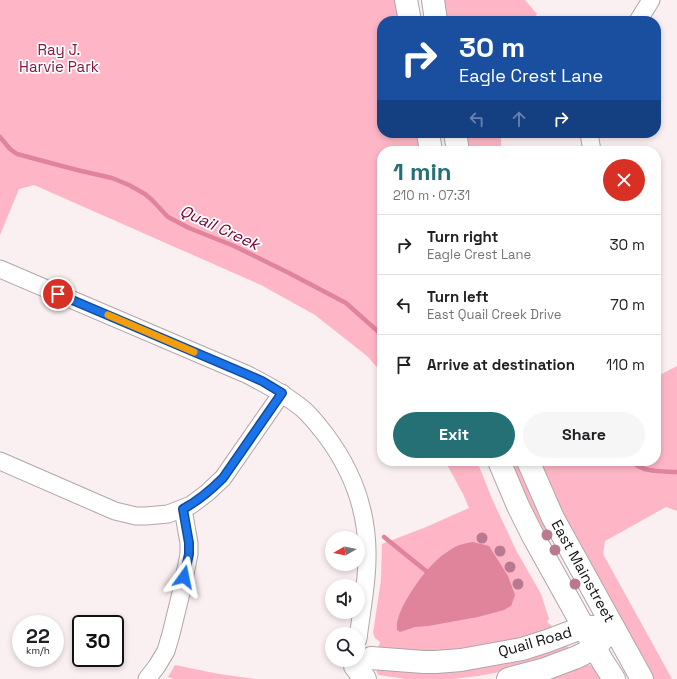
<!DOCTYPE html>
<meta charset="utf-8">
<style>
body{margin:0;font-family:"Space Grotesk",sans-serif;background:#f6f6f6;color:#202124;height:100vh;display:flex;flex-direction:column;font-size:15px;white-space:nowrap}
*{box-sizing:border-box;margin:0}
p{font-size:13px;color:#757577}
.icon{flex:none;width:22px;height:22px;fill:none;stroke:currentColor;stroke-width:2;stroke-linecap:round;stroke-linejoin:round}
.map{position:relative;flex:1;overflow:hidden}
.sheet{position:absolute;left:377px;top:146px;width:284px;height:320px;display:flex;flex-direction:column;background:#fff;border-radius:16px;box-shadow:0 2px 6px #0003}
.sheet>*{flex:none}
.banner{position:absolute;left:377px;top:16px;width:284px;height:122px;border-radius:16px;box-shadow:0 2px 6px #0003;background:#1a4fa0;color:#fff;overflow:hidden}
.needle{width:26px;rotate:261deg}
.fabs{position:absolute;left:325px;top:531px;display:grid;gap:8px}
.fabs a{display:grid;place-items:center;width:40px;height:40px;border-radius:50%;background:#fff;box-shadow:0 2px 6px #0003;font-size:20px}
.speed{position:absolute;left:12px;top:615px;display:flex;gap:8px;font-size:20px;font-weight:700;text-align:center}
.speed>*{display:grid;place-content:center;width:52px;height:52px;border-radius:50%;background:#fff;box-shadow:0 2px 6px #0003;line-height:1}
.speed small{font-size:10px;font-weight:400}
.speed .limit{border:2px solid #111;border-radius:6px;background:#fff;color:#111}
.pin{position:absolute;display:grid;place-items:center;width:34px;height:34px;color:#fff;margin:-17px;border:2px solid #fff;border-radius:50%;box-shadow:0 1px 4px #0007}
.me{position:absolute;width:44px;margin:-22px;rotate:12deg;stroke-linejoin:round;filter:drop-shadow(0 0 3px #0008)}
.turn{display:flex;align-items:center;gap:14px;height:84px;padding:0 16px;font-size:18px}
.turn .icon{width:52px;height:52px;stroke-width:2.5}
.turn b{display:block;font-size:28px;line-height:34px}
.lanes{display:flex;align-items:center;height:38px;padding:0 16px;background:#0003;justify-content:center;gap:20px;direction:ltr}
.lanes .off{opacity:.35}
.round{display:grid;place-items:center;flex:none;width:42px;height:42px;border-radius:21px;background:#f6f6f6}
.head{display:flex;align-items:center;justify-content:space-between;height:68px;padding:0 16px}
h1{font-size:24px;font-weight:600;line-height:30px;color:#257075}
.primary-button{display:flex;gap:8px;margin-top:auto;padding:8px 16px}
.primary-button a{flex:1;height:46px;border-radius:24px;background:#257075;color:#fff;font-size:16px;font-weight:600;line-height:46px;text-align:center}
.primary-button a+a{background:#f6f6f6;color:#202124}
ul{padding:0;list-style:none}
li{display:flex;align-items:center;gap:12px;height:60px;padding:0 16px;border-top:1px solid #e0e0e0}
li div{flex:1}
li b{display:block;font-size:15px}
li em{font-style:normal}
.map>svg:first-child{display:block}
.green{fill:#feb6c7}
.water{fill:#df849b}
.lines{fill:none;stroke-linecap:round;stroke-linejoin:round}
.stream{stroke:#df849b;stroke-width:4.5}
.street-casing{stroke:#b0a6a8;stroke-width:19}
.secondary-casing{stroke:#b0a6a8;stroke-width:24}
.primary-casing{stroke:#b0a6a8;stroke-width:24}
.street{stroke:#fff;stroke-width:17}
.secondary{stroke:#fff;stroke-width:22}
.primary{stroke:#fff;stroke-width:22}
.tree{fill:#b97991}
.route-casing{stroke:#114b97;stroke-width:10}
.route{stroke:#1a73e8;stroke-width:7}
.slow{stroke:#f59e0b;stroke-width:7}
.labels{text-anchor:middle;stroke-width:3.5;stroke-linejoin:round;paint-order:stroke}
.park-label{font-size:15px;fill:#841842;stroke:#fff}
.street-label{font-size:15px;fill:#110e0f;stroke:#fff}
.water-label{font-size:16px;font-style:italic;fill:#730034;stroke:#fff}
</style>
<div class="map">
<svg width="677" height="679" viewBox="0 0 677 679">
<rect width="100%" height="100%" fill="#faeff1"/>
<g class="green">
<path d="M0,0h398l3,21h-19v112h38l3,18h-41v222l-15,-17 -52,-41 -54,-30 -227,-100 -15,4 -19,46z"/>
<path d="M441,0h84l12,14 -5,7h-87z"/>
<path d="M463,133h38v18h-35z"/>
<path d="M677,366v145l-11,-4 -61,34 -2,13 69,125h-19c-40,-72 -81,-143 -114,-218h117v-84z"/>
<path d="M445,461h32l15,38 25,53 24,42 8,25 -2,3 5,4 -3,4 -4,3 -105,22 -62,-7 2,-6 -5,-4 -2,-5 8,-53 1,-36 44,-17 43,-19 -6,-14z"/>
<path d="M508,461h10l31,68 -7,4z"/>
<path d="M566,643l2,5 -1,2 -51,19 -38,7 -25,3h-48l-26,-4c-3,-2 -3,-4 -1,-7z"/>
<path d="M175,665l44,9 36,5h-81l-6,-2z"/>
<path d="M590,665l5,3 8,11h-66l41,-13z"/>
</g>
<path class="water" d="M473,542l16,4 19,30 7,19 -4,11 -7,4 -26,7 -50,9 -13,1 -15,5 -3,-2c-3,-19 27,-59 41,-71 4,-4 12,-9 17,-12 6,-3 12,-4 18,-5z"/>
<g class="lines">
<g class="stream">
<path d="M0,137l10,12 7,5 60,16 35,8 17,7 16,9 7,6 16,17 21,11 45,18 55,27 57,30 36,32"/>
<path d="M632,461c10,12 31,10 45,11"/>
<path d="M384,537l47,38"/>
</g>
<defs>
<g id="street">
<path d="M638,21l13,-21"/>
<path d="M589,133l3,18"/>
<path d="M0,269l246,105c20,10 40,21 57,35 8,7 15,16 22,25 28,37 43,77 42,124 0,26 -6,55 -9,81"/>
<path d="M0,461l115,50 21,5h10l22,-2 23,-9 16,-12 16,-15 59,-85"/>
<path d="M147,679l10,-13 9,-15 5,-17 11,-45 7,-35v-11l-6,-34"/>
</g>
<g id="secondary">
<path d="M365,679l-10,-13 16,-8 53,4h12l25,-2 61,-11 25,-8 37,-14h29"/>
<path d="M508,679l37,-10 32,-12 18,-9 13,-15"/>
</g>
<g id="primary">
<path d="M406,0l4,21"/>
<path d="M433,0l3,21"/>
<path d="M428,133l3,18"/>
<path d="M455,133l3,18"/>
<path d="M499,461l19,45 15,30 70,126 11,17"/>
<path d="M528,461l25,57 89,161"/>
</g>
</defs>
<use href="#street" class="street-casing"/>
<use href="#secondary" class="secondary-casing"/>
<use href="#primary" class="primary-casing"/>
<use href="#street" class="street"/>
<use href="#secondary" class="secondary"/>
<use href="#primary" class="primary"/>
</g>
<g class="tree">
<circle cx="547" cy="535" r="5.5"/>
<circle cx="482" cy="538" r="5.5"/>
<circle cx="555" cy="550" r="5.5"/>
<circle cx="500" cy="551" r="5.5"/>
<circle cx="510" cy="567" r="5.5"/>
<circle cx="518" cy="584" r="5.5"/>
<circle cx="575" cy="584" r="5.5"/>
</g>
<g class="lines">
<defs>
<path id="route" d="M58,294l188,80 16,7 20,12 -59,85c-12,12 -25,23 -40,31l6,34v11l-5,23"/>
</defs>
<use href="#route" class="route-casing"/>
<use href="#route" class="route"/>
<path class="slow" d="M108,315l86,37"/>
</g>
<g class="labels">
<g class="park-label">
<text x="59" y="55">Ray J.<tspan x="59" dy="17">Harvie Park</tspan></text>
</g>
<g class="street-label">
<text transform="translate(583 571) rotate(61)" y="5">East Mainstreet</text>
<text transform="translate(535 642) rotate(-16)" y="5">Quail Road</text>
</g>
<g class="water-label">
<text transform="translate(220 227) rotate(25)" y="6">Quail Creek</text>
</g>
</g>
</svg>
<div class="fabs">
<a><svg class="needle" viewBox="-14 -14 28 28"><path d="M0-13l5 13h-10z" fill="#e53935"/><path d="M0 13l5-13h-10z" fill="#757577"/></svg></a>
<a><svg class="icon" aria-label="sound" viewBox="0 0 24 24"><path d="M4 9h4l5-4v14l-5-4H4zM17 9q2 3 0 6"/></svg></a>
<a><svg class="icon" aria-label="search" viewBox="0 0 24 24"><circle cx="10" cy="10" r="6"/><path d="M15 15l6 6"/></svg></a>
</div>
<div class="speed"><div>22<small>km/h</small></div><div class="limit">30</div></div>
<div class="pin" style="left:58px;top:294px;background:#d93025"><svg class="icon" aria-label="arrive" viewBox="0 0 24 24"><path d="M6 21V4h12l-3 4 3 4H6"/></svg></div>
<svg class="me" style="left:184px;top:577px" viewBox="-20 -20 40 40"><path d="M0-17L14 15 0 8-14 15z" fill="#1a73e8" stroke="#fff" stroke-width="4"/></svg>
<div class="banner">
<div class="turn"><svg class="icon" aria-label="right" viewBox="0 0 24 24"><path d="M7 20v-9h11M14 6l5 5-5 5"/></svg><div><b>30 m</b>Eagle Crest Lane</div></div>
<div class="lanes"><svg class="icon off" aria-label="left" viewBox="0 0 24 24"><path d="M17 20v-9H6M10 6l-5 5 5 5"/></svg><svg class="icon off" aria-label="ahead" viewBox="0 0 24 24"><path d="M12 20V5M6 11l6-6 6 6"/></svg><svg class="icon" aria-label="right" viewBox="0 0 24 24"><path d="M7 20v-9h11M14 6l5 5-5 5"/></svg></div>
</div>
<section class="sheet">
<div class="head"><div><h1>1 min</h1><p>210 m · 07:31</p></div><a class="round" style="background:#d93025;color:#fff"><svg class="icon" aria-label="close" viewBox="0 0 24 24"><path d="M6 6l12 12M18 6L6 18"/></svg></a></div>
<ul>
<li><svg class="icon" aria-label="right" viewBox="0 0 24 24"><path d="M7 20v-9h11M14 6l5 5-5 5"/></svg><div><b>Turn right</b><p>Eagle Crest Lane</p></div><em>30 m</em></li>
<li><svg class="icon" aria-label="left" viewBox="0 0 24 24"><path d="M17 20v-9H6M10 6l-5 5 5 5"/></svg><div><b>Turn left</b><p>East Quail Creek Drive</p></div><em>70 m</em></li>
<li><svg class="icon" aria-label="arrive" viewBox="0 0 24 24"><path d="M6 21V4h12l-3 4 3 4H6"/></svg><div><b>Arrive at destination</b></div><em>110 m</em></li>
</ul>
<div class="primary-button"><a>Exit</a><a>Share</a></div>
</section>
</div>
